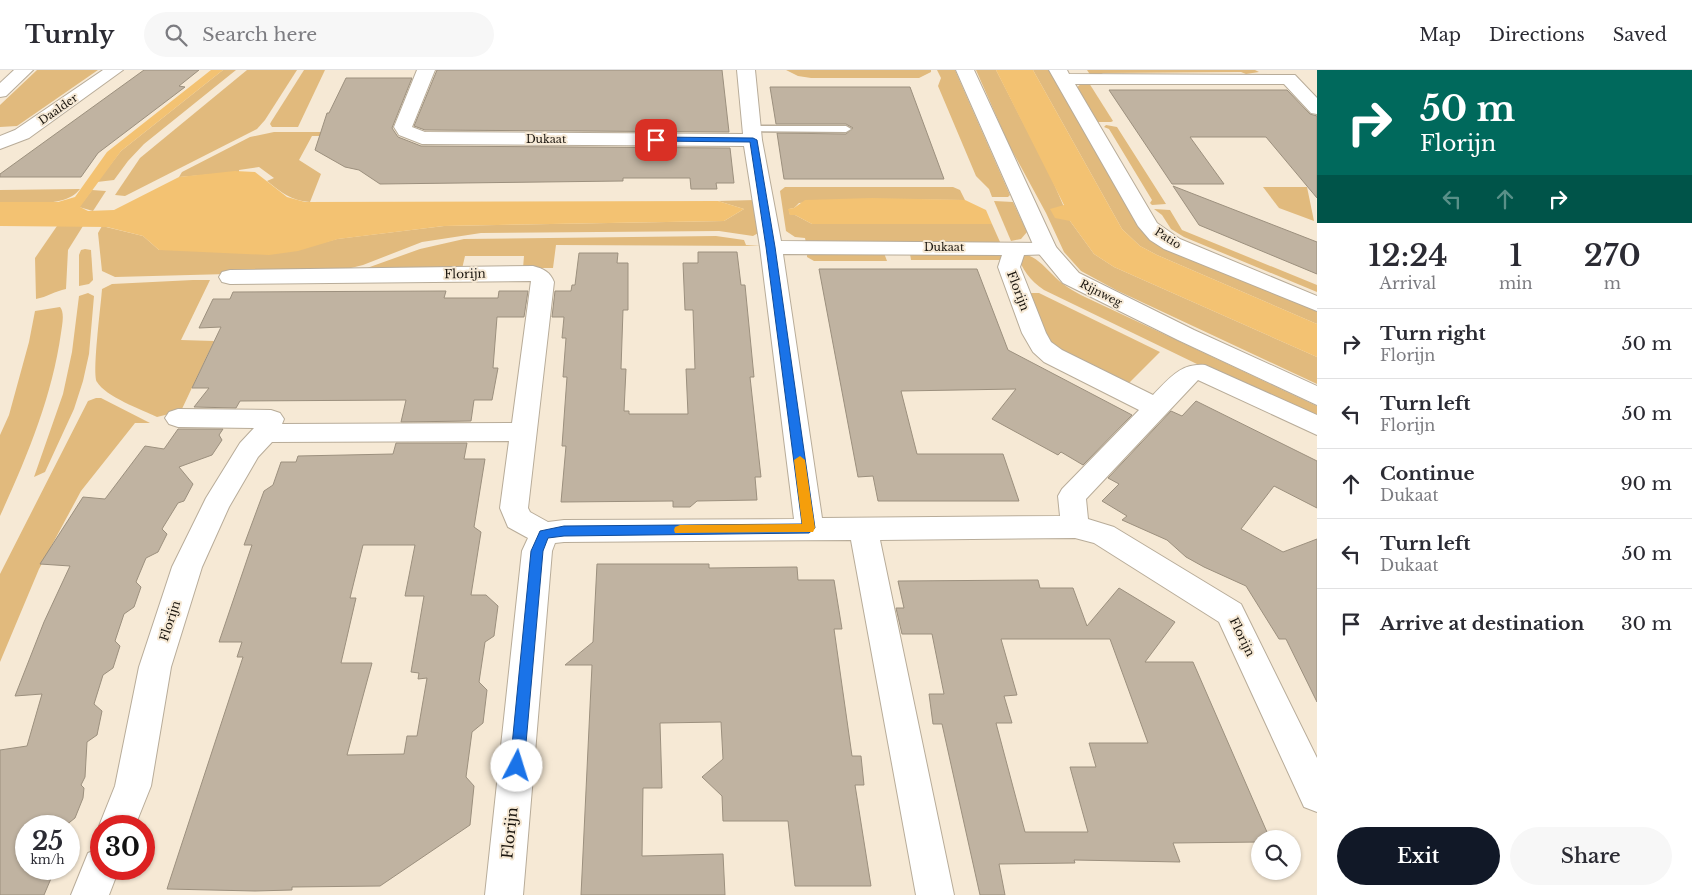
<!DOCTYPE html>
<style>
body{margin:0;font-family:"Libre Baskerville",serif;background:#f7f7f7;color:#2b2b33;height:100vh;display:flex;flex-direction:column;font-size:19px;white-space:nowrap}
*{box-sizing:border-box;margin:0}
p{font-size:16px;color:#7c7c81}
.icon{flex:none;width:28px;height:28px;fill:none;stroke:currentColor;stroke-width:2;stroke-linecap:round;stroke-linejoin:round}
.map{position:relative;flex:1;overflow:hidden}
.panel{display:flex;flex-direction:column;background:#fff;width:375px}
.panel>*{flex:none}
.banner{background:#00695c;color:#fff;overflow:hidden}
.fabs{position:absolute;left:1251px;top:760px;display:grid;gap:10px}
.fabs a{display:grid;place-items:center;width:50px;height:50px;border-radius:50%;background:#fff;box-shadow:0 1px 4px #0004;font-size:25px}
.speed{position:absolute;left:15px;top:745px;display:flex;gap:10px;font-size:25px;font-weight:700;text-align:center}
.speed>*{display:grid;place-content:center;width:65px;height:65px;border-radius:50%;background:#fff;box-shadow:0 1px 4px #0004;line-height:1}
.speed small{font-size:12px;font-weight:400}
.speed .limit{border:8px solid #d22;background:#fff;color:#111}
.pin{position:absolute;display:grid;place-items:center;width:42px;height:42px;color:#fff;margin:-21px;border-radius:10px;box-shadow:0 2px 8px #0006}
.me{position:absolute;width:55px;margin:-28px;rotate:5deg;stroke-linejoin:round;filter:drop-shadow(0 0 4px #0008)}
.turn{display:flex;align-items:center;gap:18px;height:105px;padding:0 20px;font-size:22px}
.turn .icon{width:65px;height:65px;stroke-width:2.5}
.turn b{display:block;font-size:35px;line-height:42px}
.lanes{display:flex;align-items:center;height:48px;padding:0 20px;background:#0003;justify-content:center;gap:25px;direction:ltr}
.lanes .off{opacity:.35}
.eta{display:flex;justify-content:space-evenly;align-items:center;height:85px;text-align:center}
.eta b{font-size:30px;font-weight:600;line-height:35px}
.button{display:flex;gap:10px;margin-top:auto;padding:10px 20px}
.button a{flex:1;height:58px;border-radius:30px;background:#111827;color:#fff;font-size:20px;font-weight:600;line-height:58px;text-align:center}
.button a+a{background:#f7f7f7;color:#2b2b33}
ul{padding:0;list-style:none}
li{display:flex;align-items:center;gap:15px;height:70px;padding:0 20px;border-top:1px solid #e1e1e2}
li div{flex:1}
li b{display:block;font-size:19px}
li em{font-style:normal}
header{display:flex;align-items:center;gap:30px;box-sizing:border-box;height:70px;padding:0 25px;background:#fff;border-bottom:1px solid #e1e1e2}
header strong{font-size:24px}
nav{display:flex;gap:28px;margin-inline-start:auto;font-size:18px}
.search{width:350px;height:45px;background:#f7f7f7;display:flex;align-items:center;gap:12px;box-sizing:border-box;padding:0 18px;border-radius:28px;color:#7c7c81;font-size:19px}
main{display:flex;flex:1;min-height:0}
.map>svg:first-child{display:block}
.green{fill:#e1ba7d}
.water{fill:#f3c272}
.building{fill:#c0b3a1;stroke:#9c907e;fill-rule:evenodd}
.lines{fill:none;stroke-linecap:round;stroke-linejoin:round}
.lane-casing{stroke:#b8ac99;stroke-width:3}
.street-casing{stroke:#b8ac99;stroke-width:2}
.secondary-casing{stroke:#b8ac99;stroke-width:2}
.lane{fill:#fff;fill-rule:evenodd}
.street{fill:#fff;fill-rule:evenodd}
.secondary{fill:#fff;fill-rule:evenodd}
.route{fill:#1a73e8;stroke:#114b97}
.slow{fill:#f59e0b}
.labels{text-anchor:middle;stroke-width:4;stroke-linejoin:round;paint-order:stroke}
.far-street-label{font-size:11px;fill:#1b160f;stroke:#f6e9d5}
.street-label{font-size:12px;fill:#1b160f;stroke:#f6e9d5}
.near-street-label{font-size:15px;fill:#1b160f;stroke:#f6e9d5}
</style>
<header>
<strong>Turnly</strong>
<div class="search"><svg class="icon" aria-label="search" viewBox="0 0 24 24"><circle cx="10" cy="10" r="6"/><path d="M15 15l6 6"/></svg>Search here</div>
<nav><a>Map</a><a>Directions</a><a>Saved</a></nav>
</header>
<main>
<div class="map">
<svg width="1317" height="825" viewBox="0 0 1317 825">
<rect width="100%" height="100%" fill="#f6e9d5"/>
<g class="green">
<path d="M37,0h61l-81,56 -17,1v-22z"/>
<path d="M223,0h13l-92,74 -16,17 -14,19 -17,2 24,-31z"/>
<path d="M247,0h50l-32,50 -8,9 -132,67 -10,-1 25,-37z"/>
<path d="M304,0h21l-27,57h-26l-2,-3 1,-2z"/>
<path d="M786,0h145v2l-12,6h-108l-13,-2z"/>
<path d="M937,0h18l55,125 -2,2h-16l-3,-8 -13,-13 -38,-90 3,-8z"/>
<path d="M976,0h20l55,107 19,44 24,33 20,13 203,90v27l-201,-94 -35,-19 -17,-19 -18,-39 -37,-68z"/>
<path d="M1033,0h17l87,149 180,91v14l-160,-69 -17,-9 -18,-17z"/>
<path d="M1087,0h168l4,2 -13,2 -5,-2 -138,1 -5,3h-7z"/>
<path d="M1089,13l24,38 -2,1h-15l-20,-34 5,-4z"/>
<path d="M1106,55l11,2 49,77 -14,1 -2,-2 2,-3 -43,-71 -5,-2z"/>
<path d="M274,62h92l3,4h-57l-13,24 22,14 -11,28c-19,-1 -29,-10 -43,-21l7,-3 -15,-11 -20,3v2l-60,5 3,-5 68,-35z"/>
<path d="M785,117h168l7,3 5,10 -97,-1 -69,4 -5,5 -5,1 1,6h5l17,9h180l8,18 -194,1 -1,-5 -10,-1 -9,-6 -6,-40z"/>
<path d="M1263,117h44l7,34 -35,-13z"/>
<path d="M80,119c-15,20 -57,13 -80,13v-12z"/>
<path d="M92,120l14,1 -13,20 -14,-4z"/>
<path d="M755,130l5,32 -7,4 -34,-5 -238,2 -59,9 -59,23 -24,6 -224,6 -13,-6 -4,-38 4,-7 41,10 16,14 163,-7 15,-4 107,-13 280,-5 20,-12 -26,-8z"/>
<path d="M994,131l19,1 14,30 -6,7 -10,2z"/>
<path d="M1154,139l16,1 12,20 135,55v7l-133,-55 -13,-8 -9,-14z"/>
<path d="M57,156h26l-15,24 -2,39c-11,2 -19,8 -30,10l-1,-41z"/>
<path d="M716,166l28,4 2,5 15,1 -205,-1 -3,23h-30l1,-12h-59l-3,13 -95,-1 53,-19 44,-10z"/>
<path d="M85,179l6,1 2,30 -4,4 -10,2v-31l2,-5z"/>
<path d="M1016,182c18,3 24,10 36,22 9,10 21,17 33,23l232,109v12l-118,-53 -155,-75c-15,-10 -22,-21 -28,-38z"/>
<path d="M884,183l3,8h-73l-7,-4v-3z"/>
<path d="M1005,183l-4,7h-90l-1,-6z"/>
<path d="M193,210h17l-29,60 33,1 -33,70 -24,6c-15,-7 -52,-21 -60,-35 -5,-9 4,-77 5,-93l10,-5z"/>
<path d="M88,223l6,3 -5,58 -6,27 -9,28 -29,63 -11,5 29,-83 9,-42 7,-56z"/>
<path d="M1026,223h13l121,59 -35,35 -58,-28 -21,-18z"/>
<path d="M60,237c5,6 2,18 1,26 -9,64 -34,124 -61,183v-81l9,-20 20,-73 6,-31z"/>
<path d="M96,328h5l49,25h-15l-54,68 -42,78 -39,93v-88l88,-173z"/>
</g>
<g class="water">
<path d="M211,0h12l-102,81 -41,56 8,4 26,-1 65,-33 56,-6 20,1 32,25 18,5 413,-1 26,8 -20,12 -280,5 -106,13 -40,12 -29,4 -110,-5 -16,-14 -36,-9 -107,-1v-24h58l17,-5 32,-45z"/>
<path d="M996,0h37l89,159 18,17 17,9 160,69v33l-203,-90 -20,-13 -24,-33 -15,-3 -5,-9 14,-4z"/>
<path d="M872,128l93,2 21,10 6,14h-180l-17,-9h-5l-2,-6 6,-1 11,-8z"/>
</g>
<g class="building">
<path d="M144,0h55l-20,16 6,1 -87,66 -17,24h-81v-3z"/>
<path d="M437,0h285l7,62 -304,-2 -11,-4z"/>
<path d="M346,8h66l-20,50 6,9 23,9 309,2 4,35h-18l1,6h-26l-1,-11h-67v3l-243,3 -21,-14 -14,-3 -30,-17 12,-37h2z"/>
<path d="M770,17h140l34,92h-160l-7,-46 69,1 7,-6 -7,-4h-70z"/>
<path d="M1109,20h178l23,24 7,2v82l-51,-61h-76l34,47h-52z"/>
<path d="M1173,116l144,56v32l-118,-49z"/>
<path d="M698,182h39l4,33h4l9,92h-4l11,100h-6l2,23 -60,1 -7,6h-17v-6l-112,1 5,-56h-4l5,-69h-4l3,-39h-4l2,-21h-12l3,-26h16l1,-6h3l4,-32h39l-1,10h11v47h-5l-2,59h5l-2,42h5v3h59l-2,-45h9l-2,-59h-8l-2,-47h15z"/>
<path d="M819,199h158l31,81 124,65 -49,50 -22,-13 -3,3 -66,-36 24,-30 -115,2 16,63h86l16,47h-141l-5,-25 -15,1z"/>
<path d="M446,221l-2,7h54l1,-7h29l-4,26h-27l-4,51h5l-6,32h-18l-3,21 -70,1 5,-22 -166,1 -4,7 -42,-1 15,-19h-17l29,-61 -22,1 14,-29h17l3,-7z"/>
<path d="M1196,331l121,60v47l-43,-22 -33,43 42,23 34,-13v163l-31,-63h-7l-33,-53 -42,-19 -18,-10 -19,-17 -45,-20 5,-4 -25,-15 17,-17 -11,-6 63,-67 11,5z"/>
<path d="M178,359h45l-4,6 3,5 -10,15 -33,12 14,17 -9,17 -6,2 -16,26 5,5 -9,18 -12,6 -10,24 5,5 -7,20 -10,7 -9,27 5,5 -7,22 -10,7 -9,29 8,7 -5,24 -10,7 -2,35 -4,8 3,3 -1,10 -8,20 -10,8h-39v43h29l-11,26h-44v-145l27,-4 15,-52 -27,2 29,-74 26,-56 -30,-2 43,-67 22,2 40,-53 19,3z"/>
<path d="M396,373h71l-3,16h21l-11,68 7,5 -10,63h15l12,11 -4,30 -9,6 -6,40 8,8 -4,33 -11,9 -6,45 8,9 -4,39 -90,61 -88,1v3l-37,1 -88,-2 76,-232h-6l5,-15h-23l33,-97h-8l20,-54 9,-6 8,-23h15l2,-6 95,-2zM363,475h52l-10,51h19l-13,76 8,1 -1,6 9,-1 -10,58h-10l-3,18 -57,1 25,-92h-31l15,-65h-6z"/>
<path d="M597,494h112v4l88,-1 1,13h36l8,49h-8l18,127h9l3,29h-9l16,101h-76l-7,-65h-65l-1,-25 -20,-19 21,-18 -2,-37 -61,1 2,65h-19l-1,68 81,-2 2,41h-144l11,-230h-27l28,-23z"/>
<path d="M1038,510l2,8h33l14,38 32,-38 56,34 -30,40h48l77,177h-10v3l-87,1 7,19 -106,-2 1,3 -76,1 6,31h-25l-38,-171h-9l-4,-30h15l-12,-60h-30l-6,-26h8l-6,-27zM1001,569h109l38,104h-59l7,24h-26l18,65h-63l-29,-109h16l-8,-27 13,-1z"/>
</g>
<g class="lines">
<defs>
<path id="lane" d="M752,56h94l5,3 -5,3 -98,-1v-4z"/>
<g id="street">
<path d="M14,0h19l-27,26 -6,1v-14z"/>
<path d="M103,0h20l-94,68 -29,11v-13l15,-6z"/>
<path d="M417,0h18l-23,57 13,5 318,2 -6,-64h18l7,70 19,101 265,2 8,1 3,5 -3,5 -30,1 -4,12 26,66 5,9 11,8 91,45c16,-16 27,-32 52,-30l112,50v20l-119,-55 -112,119 2,20 26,8 127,77 76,154v54l-13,-5 -85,-185 -125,-79 -19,-5 -195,2 74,355h-38l-65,-355 -287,2 -9,1 -3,8 -29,344h-38l37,-344 6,-13 -20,-11 -8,-19 9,-67 -237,1 -14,15 -29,50 -27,60 -31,100 -20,119 -16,40h-34v5l-2,-5 16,-40 24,-119 33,-100 34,-69 34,-55 14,-15 -76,-1 -9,-3 -4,-6 4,-6 9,-3 93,1 9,3 4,6 -2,5 230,-1 19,-142 -301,3 -8,-2 -3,-5 3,-5 8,-2 303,-4c11,3 17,6 21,16l-26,226 2,4 18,10 16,-2 230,-1 -34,-272 -16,-101 -322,-2 -23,-9 -5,-8zM783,184l219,1 -4,12 24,66 11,19 11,10 95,48 -77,79 -4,7 2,20 -238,2z"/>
<path d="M1049,0h18l2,4 226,1 22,23v16l-6,-1 -27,-29h-209l82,139 23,16 137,57v15l-153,-62 -14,-9 -12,-14z"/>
<path d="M101,778v21h18l-10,26h-38l17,-42z"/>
</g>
<path id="secondary" d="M956,0h18l82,177 23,26 115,57 123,56v19l-139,-65 -115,-57 -28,-34z"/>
</defs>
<use href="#lane" class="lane-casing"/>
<use href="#street" class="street-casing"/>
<use href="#secondary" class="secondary-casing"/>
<use href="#lane" class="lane"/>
<use href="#street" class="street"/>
<use href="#secondary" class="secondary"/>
</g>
<path class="route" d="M656,67l97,1 4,2 18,107 40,281 -6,5 -245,3 -16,2 -5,13 -19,215 -2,5 -5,2 -5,-2 -2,-5 21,-215 9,-20 24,-5 238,-2 -36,-277 -16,-105 -97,-1v-3z"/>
<path class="slow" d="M800,386l5,4 10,68 -2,4 -138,1 -1,-3 1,-3 5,-2 122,-1 -8,-64z"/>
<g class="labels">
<g class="far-street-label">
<text transform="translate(58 39) rotate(-35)" y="4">Daalder</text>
<text x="546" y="73">Dukaat</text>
<text transform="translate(1168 168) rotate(32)" y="4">Patio</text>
<text x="944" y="181">Dukaat</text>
<text transform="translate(1101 223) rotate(27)" y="4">Rijnweg</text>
</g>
<g class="street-label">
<text transform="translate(465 204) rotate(-1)" y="4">Florijn</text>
<text transform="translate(1018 221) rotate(69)" y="4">Florijn</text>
<text transform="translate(170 551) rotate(-72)" y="4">Florijn</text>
<text transform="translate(1242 567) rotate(64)" y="4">Florijn</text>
</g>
<g class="near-street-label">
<text transform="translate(510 763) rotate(-84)" y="5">Florijn</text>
</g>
</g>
</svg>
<div class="fabs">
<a><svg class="icon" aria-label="search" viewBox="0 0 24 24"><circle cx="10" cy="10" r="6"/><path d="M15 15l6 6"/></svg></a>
</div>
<div class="speed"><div>25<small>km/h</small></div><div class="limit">30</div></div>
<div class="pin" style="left:656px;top:70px;background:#d93025"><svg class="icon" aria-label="arrive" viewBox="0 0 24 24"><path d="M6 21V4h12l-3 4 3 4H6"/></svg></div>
<svg class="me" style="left:517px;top:696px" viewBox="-20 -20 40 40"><circle r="19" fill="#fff"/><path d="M0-13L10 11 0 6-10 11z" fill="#1a73e8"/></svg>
</div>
<section class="panel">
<div class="banner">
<div class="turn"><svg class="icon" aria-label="right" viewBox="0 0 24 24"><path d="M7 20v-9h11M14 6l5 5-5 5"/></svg><div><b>50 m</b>Florijn</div></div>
<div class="lanes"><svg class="icon off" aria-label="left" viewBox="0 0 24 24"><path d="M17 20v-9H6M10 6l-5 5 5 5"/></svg><svg class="icon off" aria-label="ahead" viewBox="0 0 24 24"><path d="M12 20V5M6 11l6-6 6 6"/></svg><svg class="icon" aria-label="right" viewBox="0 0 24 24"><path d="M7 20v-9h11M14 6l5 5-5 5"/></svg></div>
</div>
<div class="eta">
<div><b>12:24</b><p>Arrival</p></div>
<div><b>1</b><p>min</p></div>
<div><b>270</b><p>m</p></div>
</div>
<ul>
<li><svg class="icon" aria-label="right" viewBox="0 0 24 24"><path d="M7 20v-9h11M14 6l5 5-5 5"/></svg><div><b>Turn right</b><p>Florijn</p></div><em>50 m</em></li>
<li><svg class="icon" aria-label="left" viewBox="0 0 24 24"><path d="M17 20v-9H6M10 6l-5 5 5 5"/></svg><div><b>Turn left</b><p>Florijn</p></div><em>50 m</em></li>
<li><svg class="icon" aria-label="ahead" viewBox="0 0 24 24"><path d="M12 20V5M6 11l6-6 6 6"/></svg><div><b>Continue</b><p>Dukaat</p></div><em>90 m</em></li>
<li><svg class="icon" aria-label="left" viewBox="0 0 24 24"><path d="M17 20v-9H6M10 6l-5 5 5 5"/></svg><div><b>Turn left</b><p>Dukaat</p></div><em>50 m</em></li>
<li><svg class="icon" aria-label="arrive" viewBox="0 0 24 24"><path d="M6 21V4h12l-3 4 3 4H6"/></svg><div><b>Arrive at destination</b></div><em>30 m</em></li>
</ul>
<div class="button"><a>Exit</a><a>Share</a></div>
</section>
</main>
